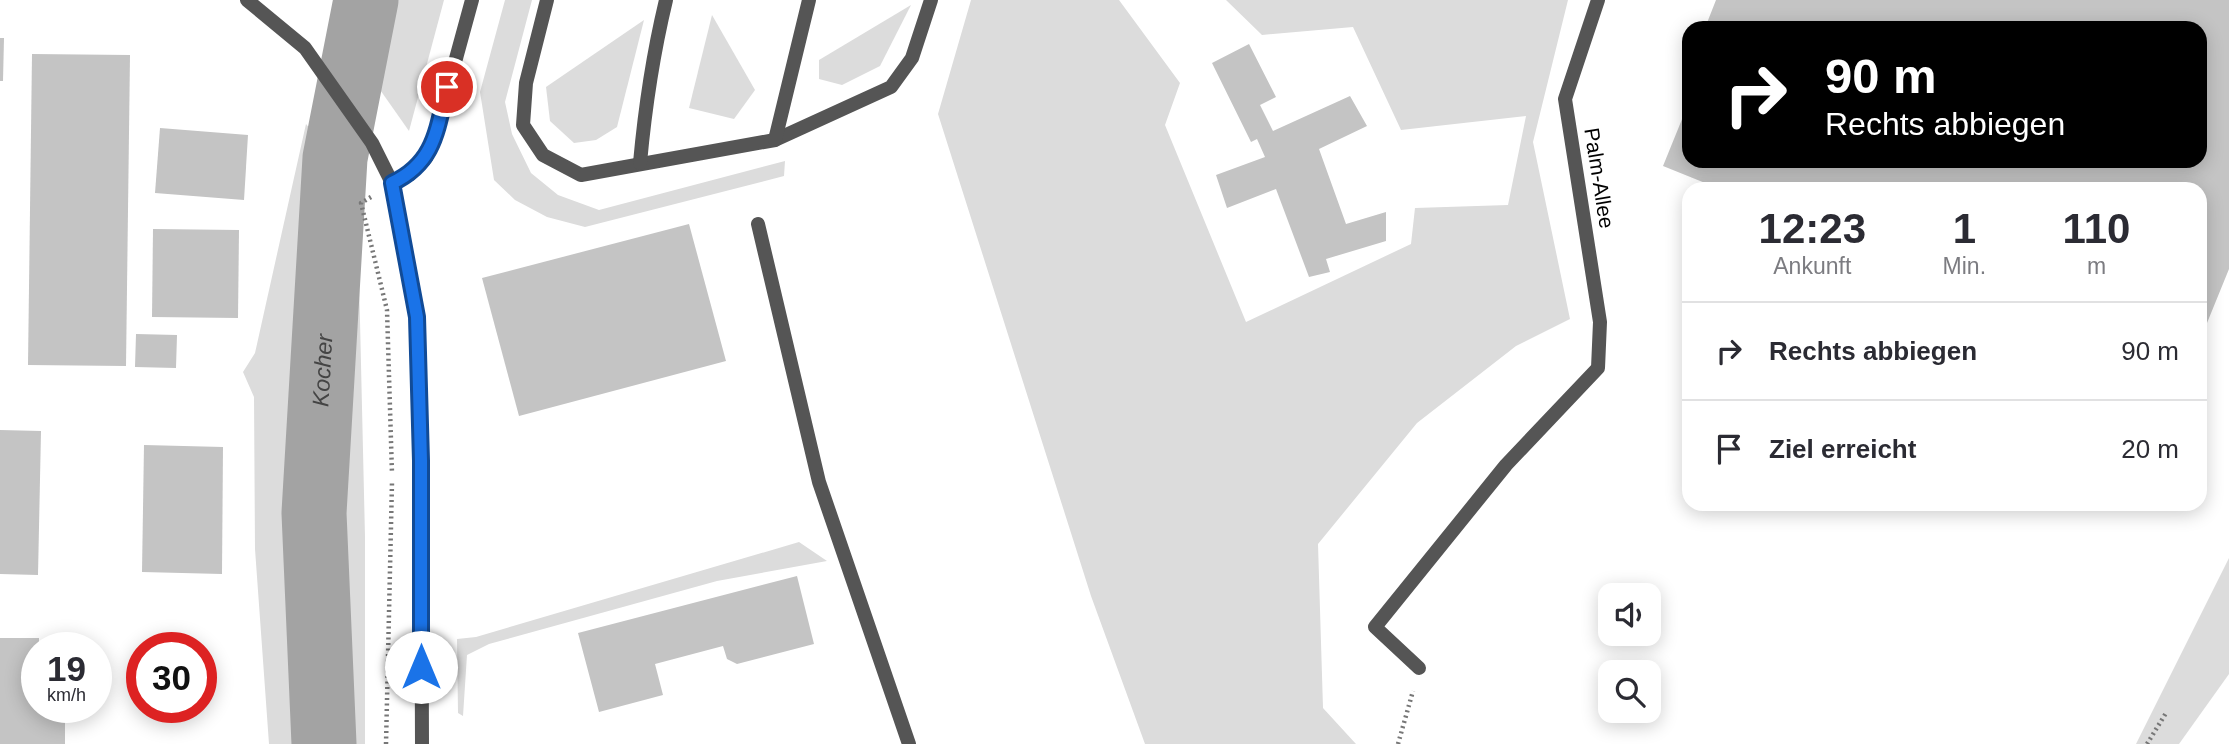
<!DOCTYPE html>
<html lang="de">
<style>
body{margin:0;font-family:Helvetica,sans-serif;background:#f2f2f3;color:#2b2b33;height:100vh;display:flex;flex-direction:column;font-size:26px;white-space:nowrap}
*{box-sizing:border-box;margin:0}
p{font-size:23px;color:#7c7c81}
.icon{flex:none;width:38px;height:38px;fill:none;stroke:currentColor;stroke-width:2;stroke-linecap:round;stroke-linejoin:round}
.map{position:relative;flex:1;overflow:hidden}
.details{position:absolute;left:1682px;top:182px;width:525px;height:329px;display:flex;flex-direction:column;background:#fff;border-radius:21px;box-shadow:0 4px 18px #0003}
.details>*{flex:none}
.banner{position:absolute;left:1682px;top:21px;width:525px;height:147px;border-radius:21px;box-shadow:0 4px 18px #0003;background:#000;color:#fff;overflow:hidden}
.fabs{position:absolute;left:1598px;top:583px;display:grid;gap:14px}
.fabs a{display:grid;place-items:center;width:63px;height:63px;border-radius:14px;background:#fff;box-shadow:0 4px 18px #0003;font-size:35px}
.speed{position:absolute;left:21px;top:632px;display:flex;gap:14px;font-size:35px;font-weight:700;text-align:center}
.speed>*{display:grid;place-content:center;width:91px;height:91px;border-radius:50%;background:#fff;box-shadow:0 4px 18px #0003;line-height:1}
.speed small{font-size:18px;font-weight:400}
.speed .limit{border:10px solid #d22;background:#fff;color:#111}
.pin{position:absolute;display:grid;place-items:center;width:60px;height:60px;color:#fff;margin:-30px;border:4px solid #fff;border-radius:50%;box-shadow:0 2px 7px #0007}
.me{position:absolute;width:77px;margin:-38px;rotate:0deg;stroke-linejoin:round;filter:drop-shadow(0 0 5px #0008)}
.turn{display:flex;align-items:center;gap:24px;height:147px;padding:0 28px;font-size:32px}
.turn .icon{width:91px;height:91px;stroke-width:2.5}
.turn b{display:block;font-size:49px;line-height:60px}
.eta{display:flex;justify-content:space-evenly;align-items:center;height:119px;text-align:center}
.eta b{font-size:42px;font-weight:600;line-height:49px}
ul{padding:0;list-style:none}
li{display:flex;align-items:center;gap:21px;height:98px;padding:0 28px;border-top:2px solid #e1e1e2}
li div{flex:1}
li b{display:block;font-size:26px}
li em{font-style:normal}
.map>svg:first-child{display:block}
.green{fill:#dcdcdc}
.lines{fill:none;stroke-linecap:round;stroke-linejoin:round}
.river{stroke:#a3a3a3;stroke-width:65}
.building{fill:#c4c4c4}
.path{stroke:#777;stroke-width:4.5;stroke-dasharray:2 3.5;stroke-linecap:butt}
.service{stroke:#555;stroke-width:14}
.minor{stroke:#555;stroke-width:14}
.route-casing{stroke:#114b97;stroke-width:18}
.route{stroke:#1a73e8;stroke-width:12}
.labels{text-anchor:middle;stroke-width:5;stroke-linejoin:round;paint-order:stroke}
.street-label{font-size:21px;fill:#000;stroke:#fff}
.water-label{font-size:23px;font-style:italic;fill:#444;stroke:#fff}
</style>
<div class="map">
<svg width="2229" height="744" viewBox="0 0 2229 744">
<rect width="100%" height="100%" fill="#fff"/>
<g class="green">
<path d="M343,0h101l-35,131 -71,-101z"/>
<path d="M505,0h27l-27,102 7,32 19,39 27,22 41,15 186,-49 -1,15 -199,51 -38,-10 -32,-17 -21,-20 -14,-88z"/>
<path d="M971,0h148l61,83 -15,42 81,197 165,-78 4,-36 93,-3 18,-89 -125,14 -48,-103 -91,8 -36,-35h342l-35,142 37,177 -54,27 -99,77 -99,121 5,164 33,36h-211l-54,-148 -153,-482z"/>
<path d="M911,5l-31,61 -38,19 -23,-6v-19z"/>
<path d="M712,15l43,75 -21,29 -45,-11z"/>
<path d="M644,20l-27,107 -21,13 -22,3 -24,-22 -4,-34z"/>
<path d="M306,124l18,21 34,89 7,303v207h-96l-14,-195 -1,-152 -11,-25 12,-19z"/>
<path d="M799,542l28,19 -110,20 -228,63 -22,11 -4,61 -5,-3 -1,-74 19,-2z"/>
<path d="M2229,558v116l-50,70h-43z"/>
</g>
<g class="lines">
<path class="river" id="s1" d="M324,744l-10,-231 21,-355 31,-158"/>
</g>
<g class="building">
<path d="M1716,0h513v269l-22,54 -7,-3v-131h-480l-57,-23 26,-64v59h511v-133h-495z"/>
<path d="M0,38h4l-1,43h-3z"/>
<path d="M1249,44l27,53 -16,8 13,26 77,-35 17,30 -48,23 27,75 40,-12v29l-60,18 4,13 -21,5 -33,-88 -49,19 -11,-33 49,-18 -8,-18 -6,3 -39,-79z"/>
<path d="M32,54l98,1 -4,311 -98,-1z"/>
<path d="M160,128l88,7 -4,65 -89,-7z"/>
<path d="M689,224l37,137 -207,55 -37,-138z"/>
<path d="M153,229l86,1 -1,88 -86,-1z"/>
<path d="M136,334l41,1 -1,33 -41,-1z"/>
<path d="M0,430l41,1 -3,144 -38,-1z"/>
<path d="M144,445l79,2 -1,127 -80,-2z"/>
<path d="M797,576l17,68 -77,20 -10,-5 -4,-13 -68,18 8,31 -64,17 -21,-79z"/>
<path d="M0,638h39v10h-2v59h2v5h26v32h-65z"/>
</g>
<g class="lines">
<g class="path">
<path d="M371,197l-10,6 26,107 5,164"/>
<path d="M386,744l6,-262"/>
<path d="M1398,744l15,-53"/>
<path d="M2147,744l19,-31"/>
</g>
<g class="service">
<path d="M547,0l-21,83 -3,42 20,30 38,20 194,-35 116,-53 21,-29 19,-58"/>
<path d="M775,140l34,-140"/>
<path d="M640,163c5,-55 13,-109 26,-163"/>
<path d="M392,183l17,-8 17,-17 11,-30 35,-128"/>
<path d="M758,224l61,258 90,262"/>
<path d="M1419,668l-44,-41 131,-162 92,-97 2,-46 -35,-223 33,-99"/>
</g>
<path class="minor" d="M247,0l58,48 67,95 20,40 25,134 4,144 1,283"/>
</g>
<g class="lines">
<defs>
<path id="route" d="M421,667v-206l-4,-144 -25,-134c43,-20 45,-54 55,-96"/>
</defs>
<use href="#route" class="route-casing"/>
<use href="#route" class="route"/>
</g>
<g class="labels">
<g class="street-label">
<text transform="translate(1599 178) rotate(81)" y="7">Palm-Allee</text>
</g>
<g class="water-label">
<text dy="8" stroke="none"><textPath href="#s1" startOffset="374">Kocher</textPath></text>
</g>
</g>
</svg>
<div class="fabs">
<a><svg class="icon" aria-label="sound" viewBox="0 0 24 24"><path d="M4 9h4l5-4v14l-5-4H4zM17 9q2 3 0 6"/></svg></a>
<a><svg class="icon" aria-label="search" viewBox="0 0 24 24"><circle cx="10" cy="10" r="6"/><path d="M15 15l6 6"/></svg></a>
</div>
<div class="speed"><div>19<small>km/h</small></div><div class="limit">30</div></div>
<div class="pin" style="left:447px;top:87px;background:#d93025"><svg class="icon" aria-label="arrive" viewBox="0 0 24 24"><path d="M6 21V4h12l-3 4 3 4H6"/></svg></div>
<svg class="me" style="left:421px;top:667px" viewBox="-20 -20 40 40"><circle r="19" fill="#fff"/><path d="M0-13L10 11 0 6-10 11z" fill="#1a73e8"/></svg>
<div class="banner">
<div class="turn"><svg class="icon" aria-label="right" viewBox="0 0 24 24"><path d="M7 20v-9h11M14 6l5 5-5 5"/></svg><div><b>90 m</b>Rechts abbiegen</div></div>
</div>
<section class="details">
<div class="eta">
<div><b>12:23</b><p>Ankunft</p></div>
<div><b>1</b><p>Min.</p></div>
<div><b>110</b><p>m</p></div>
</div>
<ul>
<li><svg class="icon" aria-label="right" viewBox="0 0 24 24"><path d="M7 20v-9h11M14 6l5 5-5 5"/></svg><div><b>Rechts abbiegen</b></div><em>90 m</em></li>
<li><svg class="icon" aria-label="arrive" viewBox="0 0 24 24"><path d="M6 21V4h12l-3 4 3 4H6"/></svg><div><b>Ziel erreicht</b></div><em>20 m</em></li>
</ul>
</section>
</div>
